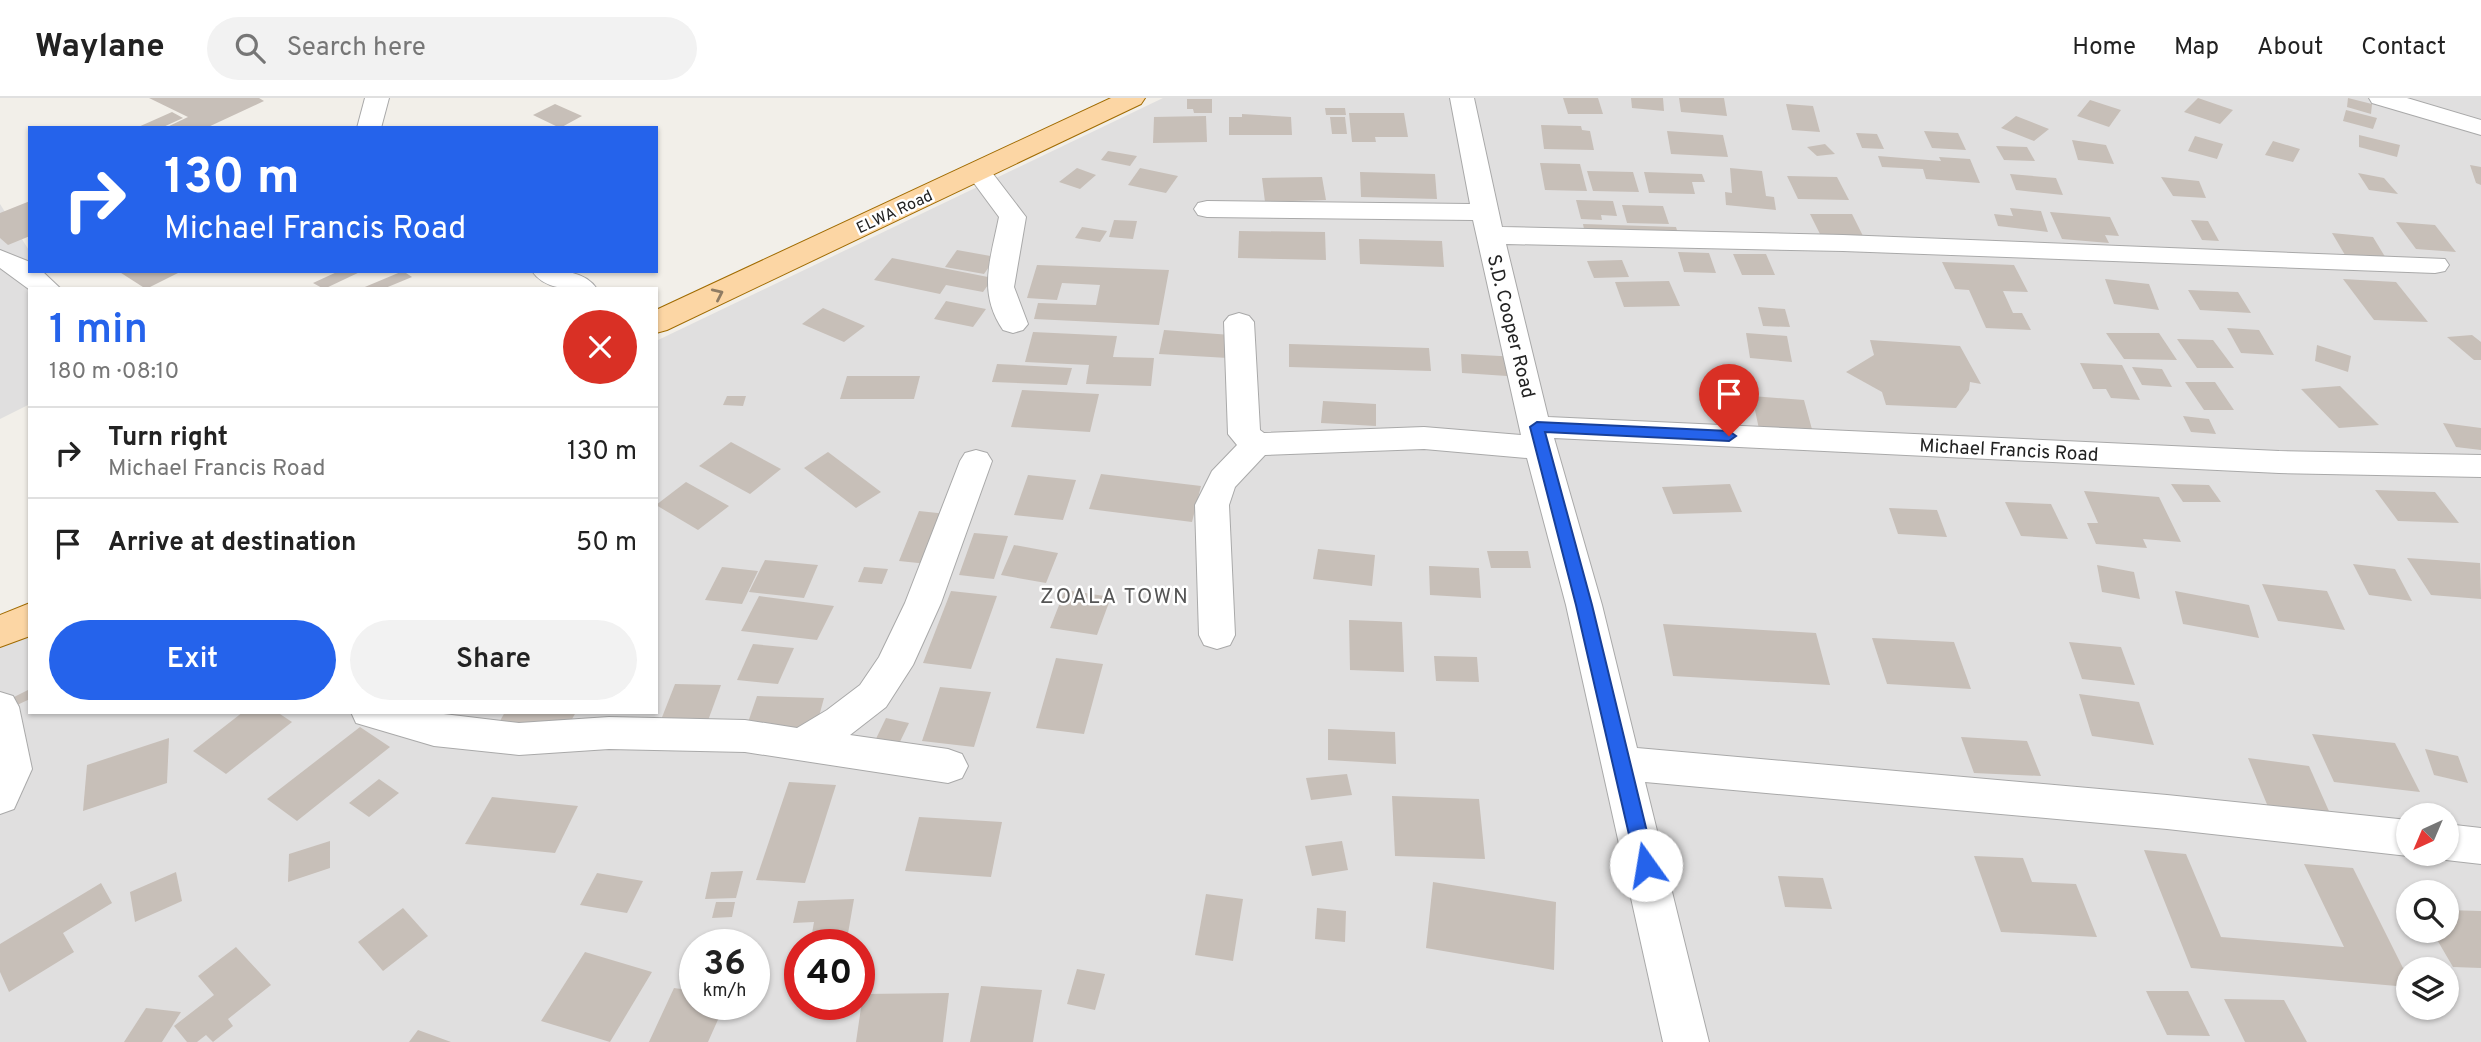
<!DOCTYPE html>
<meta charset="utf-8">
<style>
body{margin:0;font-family:Overpass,sans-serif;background:#f2f2f2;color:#222;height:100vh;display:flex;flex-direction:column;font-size:26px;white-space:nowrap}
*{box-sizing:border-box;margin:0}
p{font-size:23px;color:#767676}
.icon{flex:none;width:38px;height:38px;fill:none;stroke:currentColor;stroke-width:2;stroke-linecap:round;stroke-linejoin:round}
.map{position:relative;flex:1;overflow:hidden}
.drawer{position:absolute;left:28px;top:189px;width:630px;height:427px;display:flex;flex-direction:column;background:#fff;border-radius:0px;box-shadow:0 2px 5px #0004}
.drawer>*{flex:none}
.guide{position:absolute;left:28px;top:28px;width:630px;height:147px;border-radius:0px;box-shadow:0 2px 5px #0004;background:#2563eb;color:#fff;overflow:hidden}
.needle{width:46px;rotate:224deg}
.buttons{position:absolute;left:2396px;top:705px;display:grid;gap:14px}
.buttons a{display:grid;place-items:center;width:63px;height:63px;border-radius:50%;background:#fff;box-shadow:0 2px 5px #0004;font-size:35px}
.speed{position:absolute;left:679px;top:831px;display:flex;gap:14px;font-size:35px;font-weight:700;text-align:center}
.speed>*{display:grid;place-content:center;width:91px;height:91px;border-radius:50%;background:#fff;box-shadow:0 2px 5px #0004;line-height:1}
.speed small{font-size:18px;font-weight:400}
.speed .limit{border:10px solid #d22;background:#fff;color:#111}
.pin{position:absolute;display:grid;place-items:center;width:60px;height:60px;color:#fff;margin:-72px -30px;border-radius:50% 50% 50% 0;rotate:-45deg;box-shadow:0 0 7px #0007}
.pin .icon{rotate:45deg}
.me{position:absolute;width:77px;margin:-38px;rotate:347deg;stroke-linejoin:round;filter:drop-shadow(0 0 5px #0008)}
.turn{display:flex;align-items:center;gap:24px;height:147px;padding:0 21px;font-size:32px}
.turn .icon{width:91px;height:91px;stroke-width:2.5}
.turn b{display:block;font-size:49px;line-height:60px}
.round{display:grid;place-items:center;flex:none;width:74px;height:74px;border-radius:37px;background:#f2f2f2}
.summary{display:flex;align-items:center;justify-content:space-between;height:119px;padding:0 21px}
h1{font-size:42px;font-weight:600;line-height:52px;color:#2563eb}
.action{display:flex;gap:14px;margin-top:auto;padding:14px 21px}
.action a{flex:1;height:80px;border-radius:42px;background:#2563eb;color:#fff;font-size:28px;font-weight:600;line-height:80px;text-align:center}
.action a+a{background:#f2f2f2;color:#222}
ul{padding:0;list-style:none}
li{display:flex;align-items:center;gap:21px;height:91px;padding:0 21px;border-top:2px solid #e0e0e0}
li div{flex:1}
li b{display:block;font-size:26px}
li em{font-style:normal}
header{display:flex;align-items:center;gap:42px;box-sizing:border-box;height:98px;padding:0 35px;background:#fff;border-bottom:2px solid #e0e0e0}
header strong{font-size:33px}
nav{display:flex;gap:38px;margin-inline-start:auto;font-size:24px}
.search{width:490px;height:63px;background:#f2f2f2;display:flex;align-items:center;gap:18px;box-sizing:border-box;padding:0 24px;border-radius:38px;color:#767676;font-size:26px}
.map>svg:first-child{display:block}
.residential{fill:#e0dfdf;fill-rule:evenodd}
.building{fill:#c7bfb8}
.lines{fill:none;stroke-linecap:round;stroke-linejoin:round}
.minor-casing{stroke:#a9a9a9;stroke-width:2}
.major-casing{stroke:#a06b00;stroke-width:2}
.minor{fill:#fff;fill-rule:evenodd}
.major{fill:#fcd6a4;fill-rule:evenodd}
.oneway{stroke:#8f7c63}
.route{fill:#2563eb;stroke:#184099;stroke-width:2}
.labels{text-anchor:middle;stroke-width:5;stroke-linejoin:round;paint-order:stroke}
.far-street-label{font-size:16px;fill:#222;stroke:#fff}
.street-label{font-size:19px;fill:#222;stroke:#fff}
.neighbourhood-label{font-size:21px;letter-spacing:2px;fill:#555;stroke:#fff}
</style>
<header>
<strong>Waylane</strong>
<div class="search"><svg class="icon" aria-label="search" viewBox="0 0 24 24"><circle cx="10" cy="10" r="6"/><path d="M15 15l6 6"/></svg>Search here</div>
<nav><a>Home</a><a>Map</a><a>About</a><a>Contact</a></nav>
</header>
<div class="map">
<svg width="2481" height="944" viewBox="0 0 2481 944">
<rect width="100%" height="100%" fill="#f2efe9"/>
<g class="residential">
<path d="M1163,0h1318v944h-2481v-394l30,-14v78h626v-371zM2408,718h38v38h-38zM2408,794h38v39h-38zM695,847h59v59h-59zM800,847h59v59h-59zM2408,872h38v38h-38z"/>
<path d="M0,106l30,48v152l-30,15z"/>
</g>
<g class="building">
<path d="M149,0h110l5,3 -58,27h-41l23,-11z"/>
<path d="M1563,0h35l5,16h-35z"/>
<path d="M1631,0h32l1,13 -32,-3z"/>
<path d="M1679,0h45l3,18 -46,-4z"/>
<path d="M2198,0l35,12 -13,14 -36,-12z"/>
<path d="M2348,0l24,6 -1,10 -24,-7z"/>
<path d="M1187,1h25v14h-18l-1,-4h-6z"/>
<path d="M2090,2l31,10 -12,17 -32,-11z"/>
<path d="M555,6l27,12 -22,12 -27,-13z"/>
<path d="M1786,6l27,2 7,26 -28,-2z"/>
<path d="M1325,10h20l1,7h-20z"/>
<path d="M2346,12l31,8 -4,11 -30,-8z"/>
<path d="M172,14l11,6 -22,10h-25z"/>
<path d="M1349,15h55l4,24h-33l1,5h-24z"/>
<path d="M1242,16l49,3 1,18h-63v-18h13z"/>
<path d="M1206,18l1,26 -54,1 1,-26z"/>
<path d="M2016,18l33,13 -15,12 -33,-13z"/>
<path d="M1330,19h15l2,17h-15z"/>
<path d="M1541,27l40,1 1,4 8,1 4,19 -50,-1z"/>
<path d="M1667,33l56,4 5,22 -57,-3z"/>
<path d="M1924,33l34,2 8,17 -34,-2z"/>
<path d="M1856,35l21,1 7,15 -22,-1z"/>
<path d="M2359,37l41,10 -3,12 -38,-10z"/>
<path d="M2195,38l28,8 -6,15 -29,-8z"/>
<path d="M2072,42l34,5 8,19 -36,-4z"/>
<path d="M2273,43l27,8 -7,13 -28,-7z"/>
<path d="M1825,46l10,10 -18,2 -10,-9z"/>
<path d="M1996,48l31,1 8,14 -31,-1z"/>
<path d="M1108,53l29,5 -7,10 -29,-6z"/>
<path d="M1878,58l63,5 -2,-4 31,2 10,24 -54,-4 -3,-10 -41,-2z"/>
<path d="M1540,65l40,1 7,27 -42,-1z"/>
<path d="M2470,67l11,2v18l-5,-2z"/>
<path d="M1077,70l19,7 -16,14 -21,-7z"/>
<path d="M1140,70l38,8 -12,17 -38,-8z"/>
<path d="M1730,70l32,3 4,25 8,1 2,13 -50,-5 -1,-13 7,1z"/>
<path d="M1587,73l46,1 6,20 -46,-1z"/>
<path d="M1360,74l75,2 2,25 -76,-2z"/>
<path d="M1644,74l58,2 3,8h-13l3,12 -46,-1z"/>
<path d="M2358,75l26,5 14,16 -29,-4z"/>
<path d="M2010,76l46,4 7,17 -47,-5z"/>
<path d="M1787,78l50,1 12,23 -51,-1z"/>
<path d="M1322,79l4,23 -61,2 -3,-24z"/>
<path d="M2161,79l38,4 7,17 -33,-2z"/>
<path d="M1576,102l37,1 4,15 -16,-1 1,5 -21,-1z"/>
<path d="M30,103v35l-22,9 -8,-7v-25z"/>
<path d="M1622,107l41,1 6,18 -42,-1z"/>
<path d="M2010,110l31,3 7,21 -50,-6 -4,-12 19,2z"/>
<path d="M2050,114l60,5 9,19 -14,-1 4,8 -47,-4z"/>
<path d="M1810,116h42l11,22h-42z"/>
<path d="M1114,122l23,1 -4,18 -24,-2z"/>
<path d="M2191,122l17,1 11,20 -17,-1z"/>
<path d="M2396,124l39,3 21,27 -40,-3z"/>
<path d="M1583,126l93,3 3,10 -94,-3z"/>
<path d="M1082,129l25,4 -7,11 -25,-4z"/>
<path d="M1239,133l86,1 1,28 -88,-2z"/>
<path d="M2332,135l41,4 14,23 -42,-5z"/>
<path d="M1359,141l83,2 2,26 -84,-3z"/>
<path d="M957,152l39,7 -12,17 -39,-7z"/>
<path d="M1678,154l31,1 7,20 -32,-1z"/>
<path d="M1733,156h33l9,21h-33z"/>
<path d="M892,160l101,20 -10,14 -37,-7 -6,9 -66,-14z"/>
<path d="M1622,162l7,17 -35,1 -7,-17z"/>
<path d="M1942,164l72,3 14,27 -25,-1 10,22h9l9,17 -45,-2 -17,-38 -14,-1z"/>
<path d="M1037,167l132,5 -10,55 -125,-6 4,-16 58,2 4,-20 -38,-2 -5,17 -30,-2z"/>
<path d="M118,173h64l-36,18z"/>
<path d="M339,173h23l-38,18 -11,-6z"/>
<path d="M403,173l9,6 -29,12h-23z"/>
<path d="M2105,181l44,5 10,26 -45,-6z"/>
<path d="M2343,181l53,3 32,40 -54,-2z"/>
<path d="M1669,183l11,25 -56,1 -9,-25z"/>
<path d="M2188,192l50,2 13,21 -51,-3z"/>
<path d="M946,203l40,8 -13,18 -39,-8z"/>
<path d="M1758,209l27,2 5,18 -27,-1z"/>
<path d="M823,210l42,18 -21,16 -42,-18z"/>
<path d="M2227,230l32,2 15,25 -33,-2z"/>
<path d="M1164,232l67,5 -3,23 -69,-4z"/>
<path d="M1033,234l84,4 -4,21 41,1 -3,28 -65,-2 3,-19 -64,-3z"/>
<path d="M1746,235l41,3 5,26 -42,-4z"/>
<path d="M2106,235h53l18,27 -53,-1z"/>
<path d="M2472,237l9,7v18h-7l-27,-23z"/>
<path d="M2177,241l36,1 21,28h-37z"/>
<path d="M1870,242l90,6 21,38 -11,-2 -1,8 -13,18 -70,-3 -4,-13 -36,-20 28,-17z"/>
<path d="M1289,246l140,4 2,23 -142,-4z"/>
<path d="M2317,247l34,11 -3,16 -33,-11z"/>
<path d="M1461,256l59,3 2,20 -60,-4z"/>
<path d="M2080,265l42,2 18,35 -29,-2 -5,-9h-13z"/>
<path d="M997,266l75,4 -5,17 -75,-3z"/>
<path d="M2132,269l30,2 10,18 -30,-2z"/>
<path d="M847,278h73l-6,23h-74z"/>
<path d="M2185,284h30l19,28h-30z"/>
<path d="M2340,288l39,39 -40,3 -38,-39z"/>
<path d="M1022,292l77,4 -9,38 -79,-5z"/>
<path d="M727,298h19l-3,10 -20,-1z"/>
<path d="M1752,298l52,4 9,33 -54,-4z"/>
<path d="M1323,303l53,3v22l-55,-3z"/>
<path d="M2183,318l26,3 7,15 -25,-2z"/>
<path d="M2443,325l38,5v22l-25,-3z"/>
<path d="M731,344l50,27 -31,25 -51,-28z"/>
<path d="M828,354l53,40 -25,16 -52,-40z"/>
<path d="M1101,376l100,12 -9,36 -103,-13z"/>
<path d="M1028,377l48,5 -13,40 -49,-5z"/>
<path d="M686,384l43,24 -31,24 -42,-25z"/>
<path d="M1730,386l12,28 -69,2 -11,-27z"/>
<path d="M2171,386l38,1 12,17h-38z"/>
<path d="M2375,392l60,2 24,31 -61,-2z"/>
<path d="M2084,393l75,6 22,45 -38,-3 4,9 -51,-4 -9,-21h11z"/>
<path d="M2005,404l46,2 17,35 -47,-3z"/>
<path d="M1889,410l48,2 10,27 -49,-3z"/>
<path d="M919,413l28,3 -19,50 -29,-3z"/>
<path d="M974,435l34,3 -14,43 -35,-4z"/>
<path d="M1014,447l44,8 -12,30 -45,-8z"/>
<path d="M1318,451l57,6 -3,31 -59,-7z"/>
<path d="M1487,453h41l3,17h-40z"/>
<path d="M2407,460l73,5 1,36 -50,-4z"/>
<path d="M765,462l53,5 -14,33 -55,-6z"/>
<path d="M2353,466l42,5 17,32 -43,-6z"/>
<path d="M2097,467l37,7 6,27 -38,-7z"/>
<path d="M1429,468l50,2 2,30 -51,-3z"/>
<path d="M722,469l36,4 -16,33 -37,-4z"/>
<path d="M864,469l24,2 -6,15 -24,-2z"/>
<path d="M2262,486l65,7 18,39 -67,-9z"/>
<path d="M1065,492l46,7 -14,38 -47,-7z"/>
<path d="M951,493l46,5 -26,73 -48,-6z"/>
<path d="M2175,493l74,14 10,33 -76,-14z"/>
<path d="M759,498l75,10 -17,34 -76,-9z"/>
<path d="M1349,522l53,2 2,50 -54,-2z"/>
<path d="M1663,526l153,9 14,52 -157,-9z"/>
<path d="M1872,540l82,4 17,47 -84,-5z"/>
<path d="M2069,544l52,5 14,38 -53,-6z"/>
<path d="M753,546l41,4 -16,36 -41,-4z"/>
<path d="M1434,558l43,1 2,25 -43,-1z"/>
<path d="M1056,560l47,6 -19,70 -48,-6z"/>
<path d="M675,586l46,1 -15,41 -47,-1z"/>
<path d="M940,589l51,5 -17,55 -52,-6z"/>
<path d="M30,591v10l-13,6 -5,-7z"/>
<path d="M2079,596l60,8 15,43 -62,-9z"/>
<path d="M757,598l67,2 -10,37 -70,-1z"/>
<path d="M243,614h34l15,10 -66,52 -33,-23z"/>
<path d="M505,614h71l-13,23 -67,-7z"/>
<path d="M886,620l23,5 -13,27 -23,-5z"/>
<path d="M360,629l30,20 -93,74 -30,-22z"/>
<path d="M1328,631l67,3 1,32 -68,-4z"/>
<path d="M2312,636l83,9 25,49 -86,-10z"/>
<path d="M1961,639l66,4 14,35 -67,-3z"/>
<path d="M169,640l-2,45 -84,28 4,-46z"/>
<path d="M2425,651l33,7 10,27 -34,-8z"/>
<path d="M2248,660l61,8 27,61 -63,-8z"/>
<path d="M1347,676l5,21 -41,5 -5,-22z"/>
<path d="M379,681l20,14 -30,24 -20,-14z"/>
<path d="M789,684l47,3 -31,98 -49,-3z"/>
<path d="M1392,698l87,3 6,60 -90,-3z"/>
<path d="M492,699l86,9 -23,47 -90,-9z"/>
<path d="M919,719l83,5 -11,55 -86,-6z"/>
<path d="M330,743v27l-42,14 1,-28z"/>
<path d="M1342,743l6,29 -36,6 -7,-30z"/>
<path d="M2144,752l42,4 35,83 123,10 -40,-83 49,4 55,110v9l-217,-19z"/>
<path d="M1974,758l49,2 9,24 44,2 21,53 -96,-5z"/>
<path d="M743,773l-7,27 -31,1 6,-27z"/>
<path d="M176,774l6,29 -47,21 -5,-30z"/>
<path d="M597,775l46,8 -16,32 -47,-8z"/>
<path d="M1778,778l45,2 9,31 -47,-2z"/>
<path d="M1433,784l123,20 -2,68 -128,-22z"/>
<path d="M101,785l11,20 -49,30 11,19 -65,40 -9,-20v-28z"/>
<path d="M1206,796l37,5 -10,62 -38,-6z"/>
<path d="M854,801l-8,46h-36l4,-23 -21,1 5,-22z"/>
<path d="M716,804h19l-3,15 -20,1z"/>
<path d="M403,810l25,28 -45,35 -25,-29z"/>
<path d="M1317,810l29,3 -1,31 -30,-3z"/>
<path d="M2446,812l35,1v57l-28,-1 -21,-36h14z"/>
<path d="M236,849l35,38 -43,34 5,7 -20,16 -7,-7 -9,7h-10l-13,-16 40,-31 -16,-19z"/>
<path d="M585,854l67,20 -42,70 -69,-21z"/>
<path d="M1077,871l28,5 -10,36 -28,-6z"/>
<path d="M981,888l61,4 -9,52h-63z"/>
<path d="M674,890l21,3v13h30l-17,38h-59z"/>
<path d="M2146,893h42l22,45 -43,-1z"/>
<path d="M949,895l-6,49h-87l7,-48z"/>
<path d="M2224,901l60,1 23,42h-62z"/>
<path d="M146,910l35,4 -19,30h-38z"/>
<path d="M418,932l33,12h-42z"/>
</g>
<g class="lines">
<defs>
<g id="minor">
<path d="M365,0h24l-8,30h-24z"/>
<path d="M1450,0h24l28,129 341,8 602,24 4,6 -4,6 -10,2 -592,-22 -337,-7 42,173 731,34 202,4v22l-202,-4 -725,-35 48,167 35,143 530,47 241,25v34h5l-5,2 -241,-27 -522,-47 64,260h-46l-97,-437 -39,-147 -103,-9 -159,6 -30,32 -6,18 6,130 -5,10 -13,4 -13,-4 -5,-10 -4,-130 17,-34 25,-26 -9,-11 -4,-112 5,-6 10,-3 10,3 5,6 6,108 4,3 160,-6 97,8 -48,-215 -266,-3 -9,-2 -4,-6 4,-6 9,-2 263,3z"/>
<path d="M2369,0h38l74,22v15l-109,-32z"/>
<path d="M978,65l9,3 39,51 -12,70 14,37 -5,6 -10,3 -10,-3c-26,-38 -12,-72 -4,-113l-34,-46 4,-5z"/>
<path d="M0,152l30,12v9h12l19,18 -31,1 -30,-22z"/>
<path d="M532,173c22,0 51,-3 65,18 -22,0 -51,3 -65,-18z"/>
<path d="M976,352l11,3 5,8 -51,142 -28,62 -27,42 -36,28 98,14 14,5 6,12 -6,12 -14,5 -203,-31 -136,-3 -90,6 -85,-9 -78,-23 -5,-11h76l92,11 90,-6 136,3 52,8 30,-18 33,-25 19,-28 26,-54 55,-142 5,-8z"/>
<path d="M0,594l13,4 6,11 13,62 -18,40 -14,5z"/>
<path d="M2446,726l35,4v36l-35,-4 -15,-5 15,-1z"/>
</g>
<g id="major">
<path d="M1111,0h34l-4,6 -474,226 -11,3v-23z"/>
<path d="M30,505v33l-30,11v-32z"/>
</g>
</defs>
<use href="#minor" class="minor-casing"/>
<use href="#major" class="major-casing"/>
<use href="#minor" class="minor"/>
<use href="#major" class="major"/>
</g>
<defs><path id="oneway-chevron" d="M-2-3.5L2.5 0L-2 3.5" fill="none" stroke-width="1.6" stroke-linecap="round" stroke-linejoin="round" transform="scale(1.75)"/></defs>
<use class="oneway" href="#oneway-chevron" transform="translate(718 196) rotate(-25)"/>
<path class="route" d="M1537,324l192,9 7,5 -7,5 -184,-9 47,173 63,260 -2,6 -7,2 -7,-2 -3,-6 -60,-260 -46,-178z"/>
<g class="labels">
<g class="far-street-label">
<text transform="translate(894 113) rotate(-25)" y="6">ELWA Road</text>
</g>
<g class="street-label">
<text transform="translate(1512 228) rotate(76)" y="7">S.D. Cooper Road</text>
<text transform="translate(2009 351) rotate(3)" y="7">Michael Francis Road</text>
</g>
<g class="neighbourhood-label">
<text x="1115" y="505">ZOALA TOWN</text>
</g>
</g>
</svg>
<div class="buttons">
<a><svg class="needle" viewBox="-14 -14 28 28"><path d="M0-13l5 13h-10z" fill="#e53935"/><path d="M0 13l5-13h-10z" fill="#767676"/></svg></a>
<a><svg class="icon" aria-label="search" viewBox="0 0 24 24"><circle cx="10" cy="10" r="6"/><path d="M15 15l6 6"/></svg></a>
<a><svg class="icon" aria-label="layers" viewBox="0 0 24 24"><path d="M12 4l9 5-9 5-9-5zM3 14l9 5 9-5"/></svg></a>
</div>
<div class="speed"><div>36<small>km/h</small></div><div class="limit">40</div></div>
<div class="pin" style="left:1729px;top:338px;background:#d93025"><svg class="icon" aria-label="arrive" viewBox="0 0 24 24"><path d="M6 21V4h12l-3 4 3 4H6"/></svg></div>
<svg class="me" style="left:1646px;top:767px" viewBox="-20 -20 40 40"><circle r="19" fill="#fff"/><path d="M0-13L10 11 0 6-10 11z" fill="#2563eb"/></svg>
<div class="guide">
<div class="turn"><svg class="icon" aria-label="right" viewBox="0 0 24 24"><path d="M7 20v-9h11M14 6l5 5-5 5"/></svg><div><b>130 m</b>Michael Francis Road</div></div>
</div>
<section class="drawer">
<div class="summary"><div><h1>1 min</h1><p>180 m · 08:10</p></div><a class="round" style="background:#d93025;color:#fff"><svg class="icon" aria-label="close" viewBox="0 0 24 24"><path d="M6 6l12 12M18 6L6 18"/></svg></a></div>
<ul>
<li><svg class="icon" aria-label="right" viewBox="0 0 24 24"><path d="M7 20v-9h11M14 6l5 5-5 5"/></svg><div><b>Turn right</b><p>Michael Francis Road</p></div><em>130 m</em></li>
<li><svg class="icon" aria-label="arrive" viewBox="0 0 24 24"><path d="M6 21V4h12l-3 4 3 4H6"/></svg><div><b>Arrive at destination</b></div><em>50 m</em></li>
</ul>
<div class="action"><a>Exit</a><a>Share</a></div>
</section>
</div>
